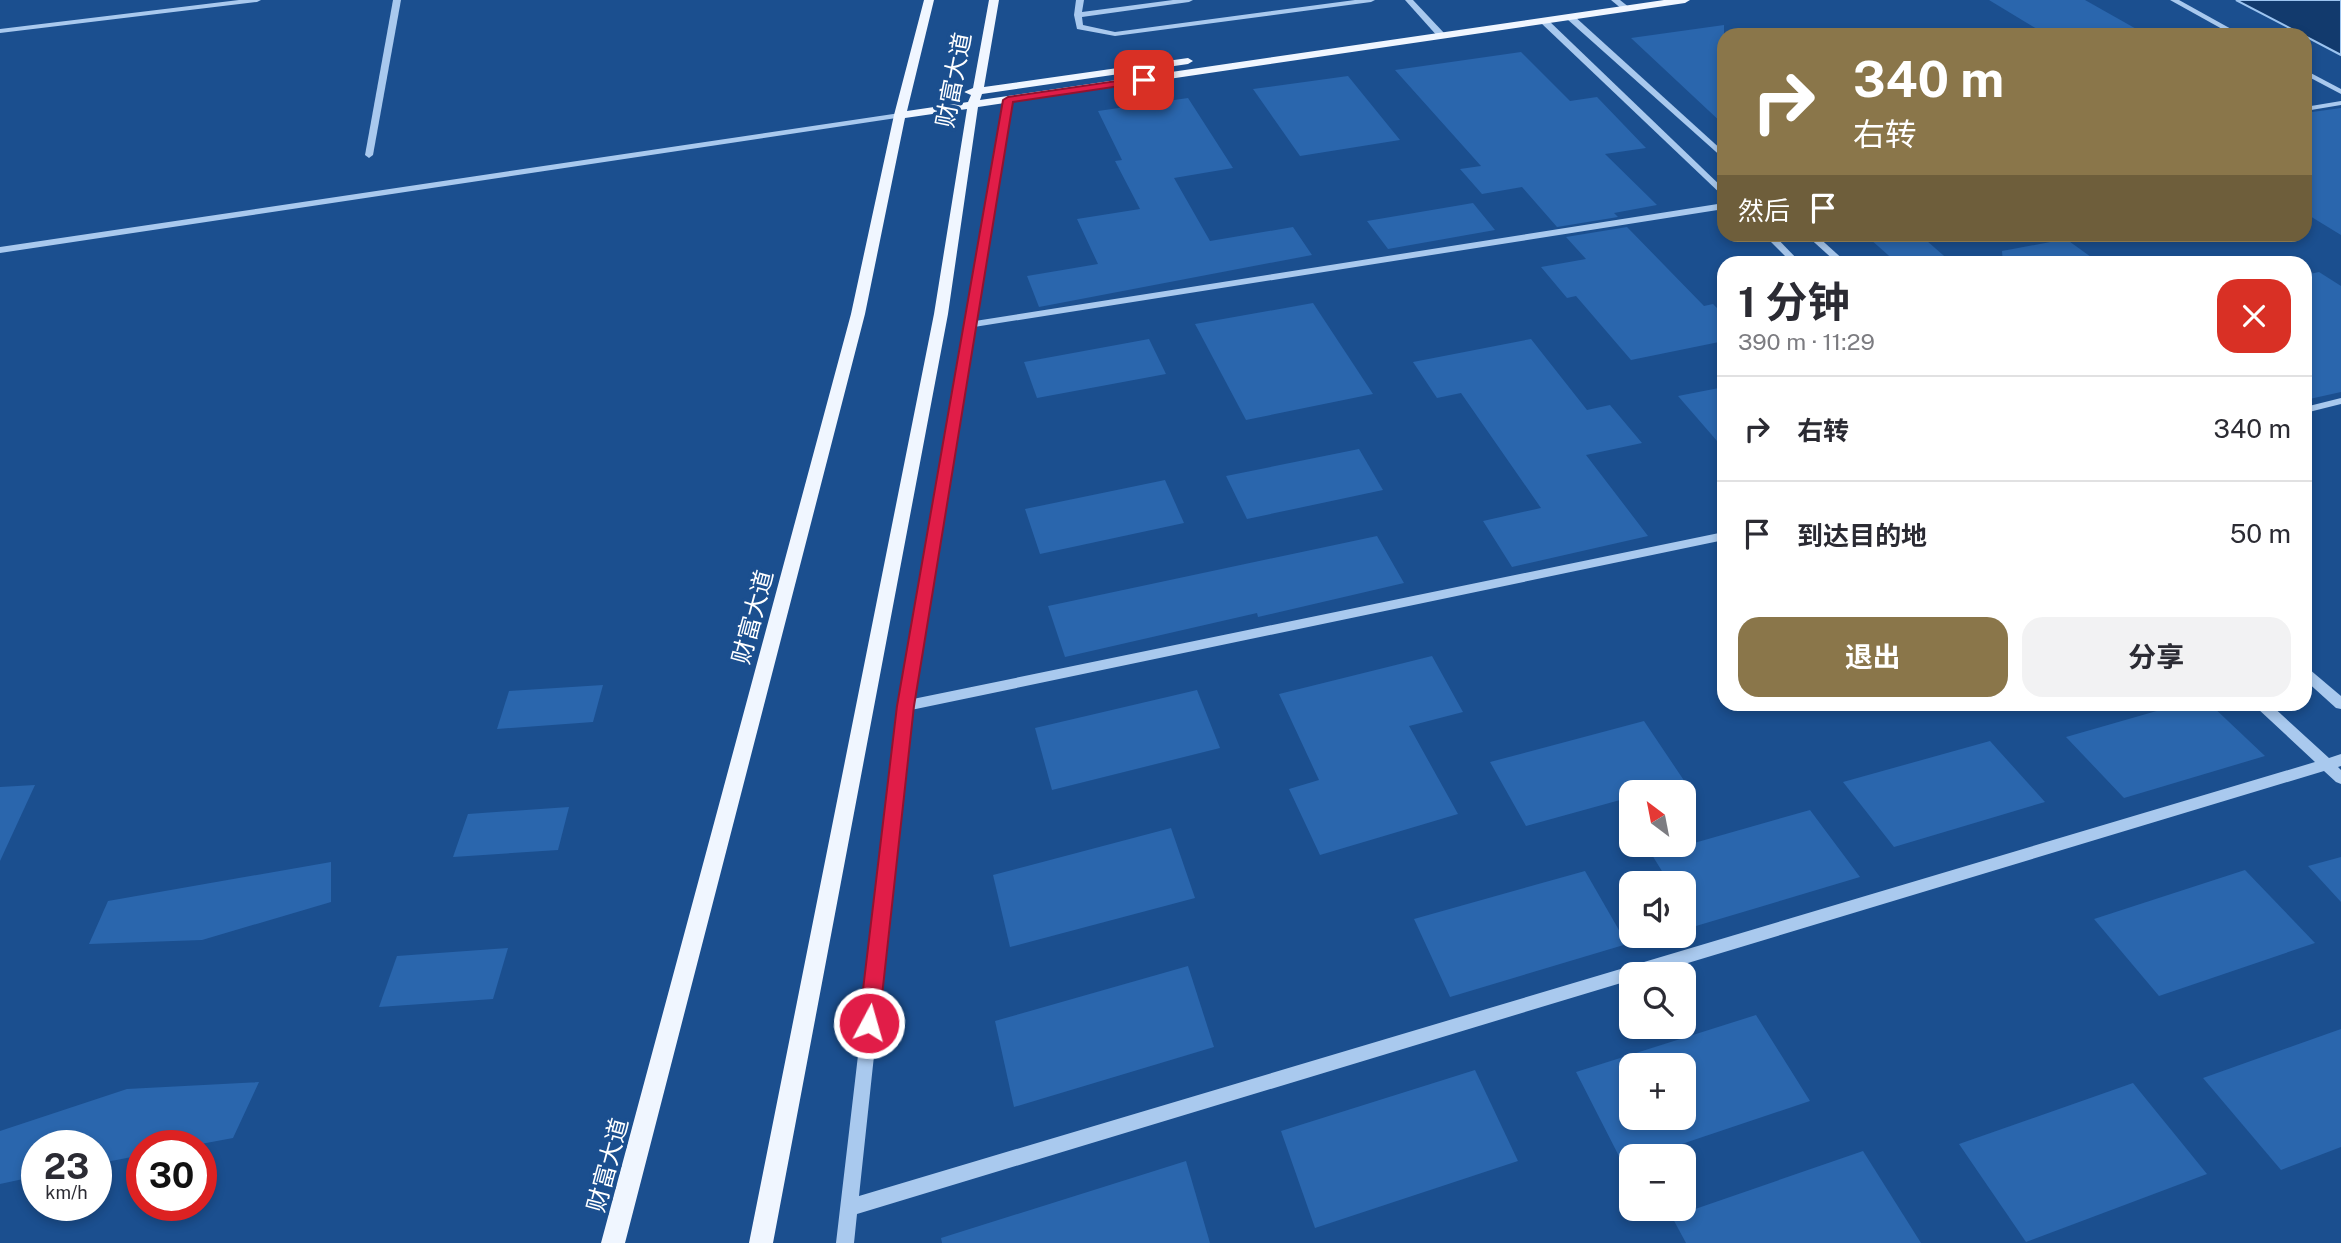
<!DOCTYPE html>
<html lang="zh">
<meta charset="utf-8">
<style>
body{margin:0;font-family:"Public Sans","Noto Sans SC",sans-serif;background:#f2f2f3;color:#2b2b33;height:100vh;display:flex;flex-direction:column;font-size:26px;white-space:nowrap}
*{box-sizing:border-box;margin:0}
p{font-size:23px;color:#7c7c81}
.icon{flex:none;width:38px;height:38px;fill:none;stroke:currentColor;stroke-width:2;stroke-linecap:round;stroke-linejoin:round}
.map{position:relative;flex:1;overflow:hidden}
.side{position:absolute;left:1717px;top:256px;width:595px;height:455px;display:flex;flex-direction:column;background:#fff;border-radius:21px;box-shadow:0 4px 10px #0003}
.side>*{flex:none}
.guide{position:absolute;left:1717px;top:28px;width:595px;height:214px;border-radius:21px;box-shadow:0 4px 10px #0003;background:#8a764a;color:#fff;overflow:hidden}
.needle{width:46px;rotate:328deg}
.buttons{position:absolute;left:1619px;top:780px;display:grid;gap:14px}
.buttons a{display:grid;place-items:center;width:77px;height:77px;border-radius:14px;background:#fff;box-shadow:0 4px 10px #0003;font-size:35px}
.speed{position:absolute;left:21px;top:1130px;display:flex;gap:14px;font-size:35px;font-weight:700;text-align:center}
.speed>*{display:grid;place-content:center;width:91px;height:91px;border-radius:50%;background:#fff;box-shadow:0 4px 10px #0003;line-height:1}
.speed small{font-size:18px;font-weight:400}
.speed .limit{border:10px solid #d22;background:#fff;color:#111}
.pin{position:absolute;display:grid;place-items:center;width:60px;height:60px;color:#fff;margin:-30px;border-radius:14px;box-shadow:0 4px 10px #0006}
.me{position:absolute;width:77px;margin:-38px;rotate:6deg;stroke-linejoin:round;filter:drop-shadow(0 0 5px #0008)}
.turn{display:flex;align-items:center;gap:24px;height:147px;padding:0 21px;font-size:32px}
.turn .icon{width:91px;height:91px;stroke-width:2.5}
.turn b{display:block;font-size:49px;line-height:60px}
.then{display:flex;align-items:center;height:66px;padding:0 21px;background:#0003;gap:14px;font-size:26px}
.round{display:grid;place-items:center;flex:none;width:74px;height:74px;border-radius:21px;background:#f2f2f3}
.summary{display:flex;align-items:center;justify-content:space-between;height:119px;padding:0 21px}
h1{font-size:42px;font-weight:700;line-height:52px}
.action{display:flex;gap:14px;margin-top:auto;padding:14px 21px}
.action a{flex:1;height:80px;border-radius:21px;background:#8a764a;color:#fff;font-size:28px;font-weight:700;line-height:80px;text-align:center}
.action a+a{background:#f2f2f3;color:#2b2b33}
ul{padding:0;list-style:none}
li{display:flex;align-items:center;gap:21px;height:105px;padding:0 21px;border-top:2px solid #e1e1e2}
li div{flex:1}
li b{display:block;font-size:26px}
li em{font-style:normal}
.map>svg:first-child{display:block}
.water{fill:#123a6d;stroke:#9cc4f0;stroke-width:2}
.building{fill:#2a66ad;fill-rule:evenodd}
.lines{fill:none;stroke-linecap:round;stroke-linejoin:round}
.minor{fill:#a9c9ee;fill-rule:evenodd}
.major{fill:#f0f6ff;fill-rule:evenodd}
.route{fill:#e11d48;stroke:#92132f;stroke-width:2}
.labels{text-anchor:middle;stroke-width:7;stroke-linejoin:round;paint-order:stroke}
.street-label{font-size:24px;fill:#fff;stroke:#1b4f8f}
</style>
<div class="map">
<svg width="2341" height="1243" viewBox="0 0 2341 1243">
<rect width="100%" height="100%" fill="#1b4f8f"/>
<path class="water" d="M2236,0h105v55z"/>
<g class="building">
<path d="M1989,0h96l62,35h-100z"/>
<path d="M1724,25v100l-93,-87z"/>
<path d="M1521,52l49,49 27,-4 49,51 -41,6 52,51 -43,8 4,4 -61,10 -35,-40 -40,7 -22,-25 21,-3 -86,-96z"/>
<path d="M1348,76l52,64 -100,16 -47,-67z"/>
<path d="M1188,98l45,70 -59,10 36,63 83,-14 19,28 -273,52 -12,-31 71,-12 -21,-45 63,-10 -25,-48 7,-1 -24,-49z"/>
<path d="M2341,108v127l-36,-22v-100z"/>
<path d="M1473,203l22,27 -107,19 -21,-28z"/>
<path d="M1627,227l77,79 9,-2 11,11v26l-93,19 -55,-64 -9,2 -26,-31 45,-8 -20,-22z"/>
<path d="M1896,234h23l32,28h-55l-26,-23z"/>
<path d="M2066,239l32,23h-95l-1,-11z"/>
<path d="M2319,272l22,14v106l-36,8v-125z"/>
<path d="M1313,303l60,91 -127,26 -51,-96z"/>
<path d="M1149,339l17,35 -129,24 -13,-36z"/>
<path d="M1531,339l56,71 23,-5 32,38 -56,12 62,81 -136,31 -29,-46 58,-13 -80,-115 -24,5 -24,-36z"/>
<path d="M1724,387v62l-46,-53z"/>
<path d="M1359,449l24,41 -136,29 -21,-43z"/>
<path d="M1165,480l19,43 -144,31 -15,-45z"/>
<path d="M1377,536l27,47 -146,34 -1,-4 -192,44 -17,-51z"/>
<path d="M1432,656l31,56 -54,14 49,88 -138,41 -31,-66 30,-9 -40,-86z"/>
<path d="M603,685l-10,37 -96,7 12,-38z"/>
<path d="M1197,690l23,58 -168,42 -17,-62z"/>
<path d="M2181,704h29l55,52 -141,42 -58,-61z"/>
<path d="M1644,721l41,61 -39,11h-15v4l-105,29 -36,-64z"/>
<path d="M1990,741l55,61 -151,45 -51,-65z"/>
<path d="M35,785l-35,76v-74z"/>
<path d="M569,807l-11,43 -105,7 15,-43z"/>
<path d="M1810,810l50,67 -164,49 -12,-21v-21h-14l-18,-29z"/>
<path d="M1171,828l24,70 -185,49 -17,-72z"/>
<path d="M2341,857v45l-33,-36z"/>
<path d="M331,862v40l-129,38 -113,4 19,-43z"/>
<path d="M2245,870l70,73 -156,53 -65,-77z"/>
<path d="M1585,871l42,73 -177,53 -36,-78z"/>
<path d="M508,948l-15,51 -114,8 18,-51z"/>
<path d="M1188,966l26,81 -200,60 -19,-86z"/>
<path d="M1756,1015l54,86 -167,56h-12v4l-8,3 -47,-92zM1631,1066h53v52h-53z"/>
<path d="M2341,1029v118l-60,23 -78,-92z"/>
<path d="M1475,1070l43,91 -203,67 -34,-97z"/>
<path d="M259,1082l-26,56 -43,8h-48v9l-46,9v-18h-59v30l-37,8v-53l127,-42z"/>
<path d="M2133,1083l74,91 -181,68 -67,-98z"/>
<path d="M1863,1151l58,92h-235l-14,-26z"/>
<path d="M1186,1161l24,82h-268l-1,-5z"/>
</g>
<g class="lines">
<g class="minor">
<path d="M239,0h22l-4,2 -257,31v-4z"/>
<path d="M393,0h8l-28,155 -4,3 -4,-3z"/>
<path d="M1076,0h8l-2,12 91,-12h20l-4,2 -107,15 1,8 32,7 240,-32h20l-4,2 -256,34 -38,-7 -3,-14z"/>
<path d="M1405,0h8l32,34v4h-6z"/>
<path d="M1611,0h9l10,8 -7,2z"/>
<path d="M2170,0h9l63,35h-9z"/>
<path d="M1567,15h6l151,137v7l-157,-140z"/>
<path d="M1541,19h6l177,170v8l-183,-174z"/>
<path d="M2305,70l36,19v5l-36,-19z"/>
<path d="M1005,98l7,2 -37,221 749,-118v6l-750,118 -61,372 811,-167v8l-813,170 -52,486 1456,-434 -58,-54 -1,-4h14l59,54 12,-4v12l-3,1 3,3v14l-5,-2 -12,-11 -676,204h-17v5l-774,234 -3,29h-18l63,-537z"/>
<path d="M2341,101v4l-36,6v-4z"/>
<path d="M900,113l4,2 -1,2 -903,136v-6z"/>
<path d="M1763,234h10l27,28h-9z"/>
<path d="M1805,234h10l31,28h-10z"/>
<path d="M2341,398v6l-36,9v-6z"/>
<path d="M2305,668l4,1 32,27v13l-5,-1 -31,-28z"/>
</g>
<path class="major" d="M924,0h10l-27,111 61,-9 3,-7 -7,-3 9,-4 16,-88h10l-15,87 204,-29 5,3 -5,3 -206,30 -2,6 684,-100h26l-5,3 -707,104 -30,207 -175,929h-24l185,-929 33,-205 -62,9 -40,196 -240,929h-24l250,-929 43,-199z"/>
</g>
<path class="route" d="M1144,77l3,1v4l-134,20 -99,604 -35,317 -3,7 -7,3 -7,-3 -3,-7 38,-317 106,-606 5,-3z"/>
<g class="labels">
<g class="street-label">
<text transform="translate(954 80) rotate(-79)" y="8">财富大道</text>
<text transform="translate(753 617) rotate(-75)" y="8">财富大道</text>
<text transform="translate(608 1165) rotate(-75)" y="8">财富大道</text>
</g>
</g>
</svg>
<div class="buttons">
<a><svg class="needle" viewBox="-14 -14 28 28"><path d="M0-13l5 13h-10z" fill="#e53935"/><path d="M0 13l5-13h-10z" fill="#7c7c81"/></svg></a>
<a><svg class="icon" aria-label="sound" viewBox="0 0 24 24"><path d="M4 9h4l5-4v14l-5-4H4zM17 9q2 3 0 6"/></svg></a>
<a><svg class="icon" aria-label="search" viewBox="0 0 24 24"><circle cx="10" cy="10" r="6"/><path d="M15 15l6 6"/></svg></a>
<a>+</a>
<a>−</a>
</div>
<div class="speed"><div>23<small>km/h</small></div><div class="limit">30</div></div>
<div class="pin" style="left:1144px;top:80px;background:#d93025"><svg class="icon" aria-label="arrive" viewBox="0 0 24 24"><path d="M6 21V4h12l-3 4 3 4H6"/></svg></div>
<svg class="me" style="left:869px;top:1023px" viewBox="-20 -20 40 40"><circle r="17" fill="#e11d48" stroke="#fff" stroke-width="3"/><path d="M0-11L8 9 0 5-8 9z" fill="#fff"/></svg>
<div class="guide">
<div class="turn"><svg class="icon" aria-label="right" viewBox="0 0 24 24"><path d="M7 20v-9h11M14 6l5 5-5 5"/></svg><div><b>340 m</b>右转</div></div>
<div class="then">然后<svg class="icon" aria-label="arrive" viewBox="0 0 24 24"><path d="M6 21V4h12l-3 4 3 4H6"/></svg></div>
</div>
<section class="side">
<div class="summary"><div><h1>1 分钟</h1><p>390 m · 11:29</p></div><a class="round" style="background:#d93025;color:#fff"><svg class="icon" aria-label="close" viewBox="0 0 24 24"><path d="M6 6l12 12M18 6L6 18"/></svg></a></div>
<ul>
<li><svg class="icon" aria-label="right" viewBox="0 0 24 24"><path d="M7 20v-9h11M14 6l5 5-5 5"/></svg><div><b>右转</b></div><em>340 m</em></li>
<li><svg class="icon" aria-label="arrive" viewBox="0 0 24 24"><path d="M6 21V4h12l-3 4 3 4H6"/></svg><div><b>到达目的地</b></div><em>50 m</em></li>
</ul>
<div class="action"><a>退出</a><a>分享</a></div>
</section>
</div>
